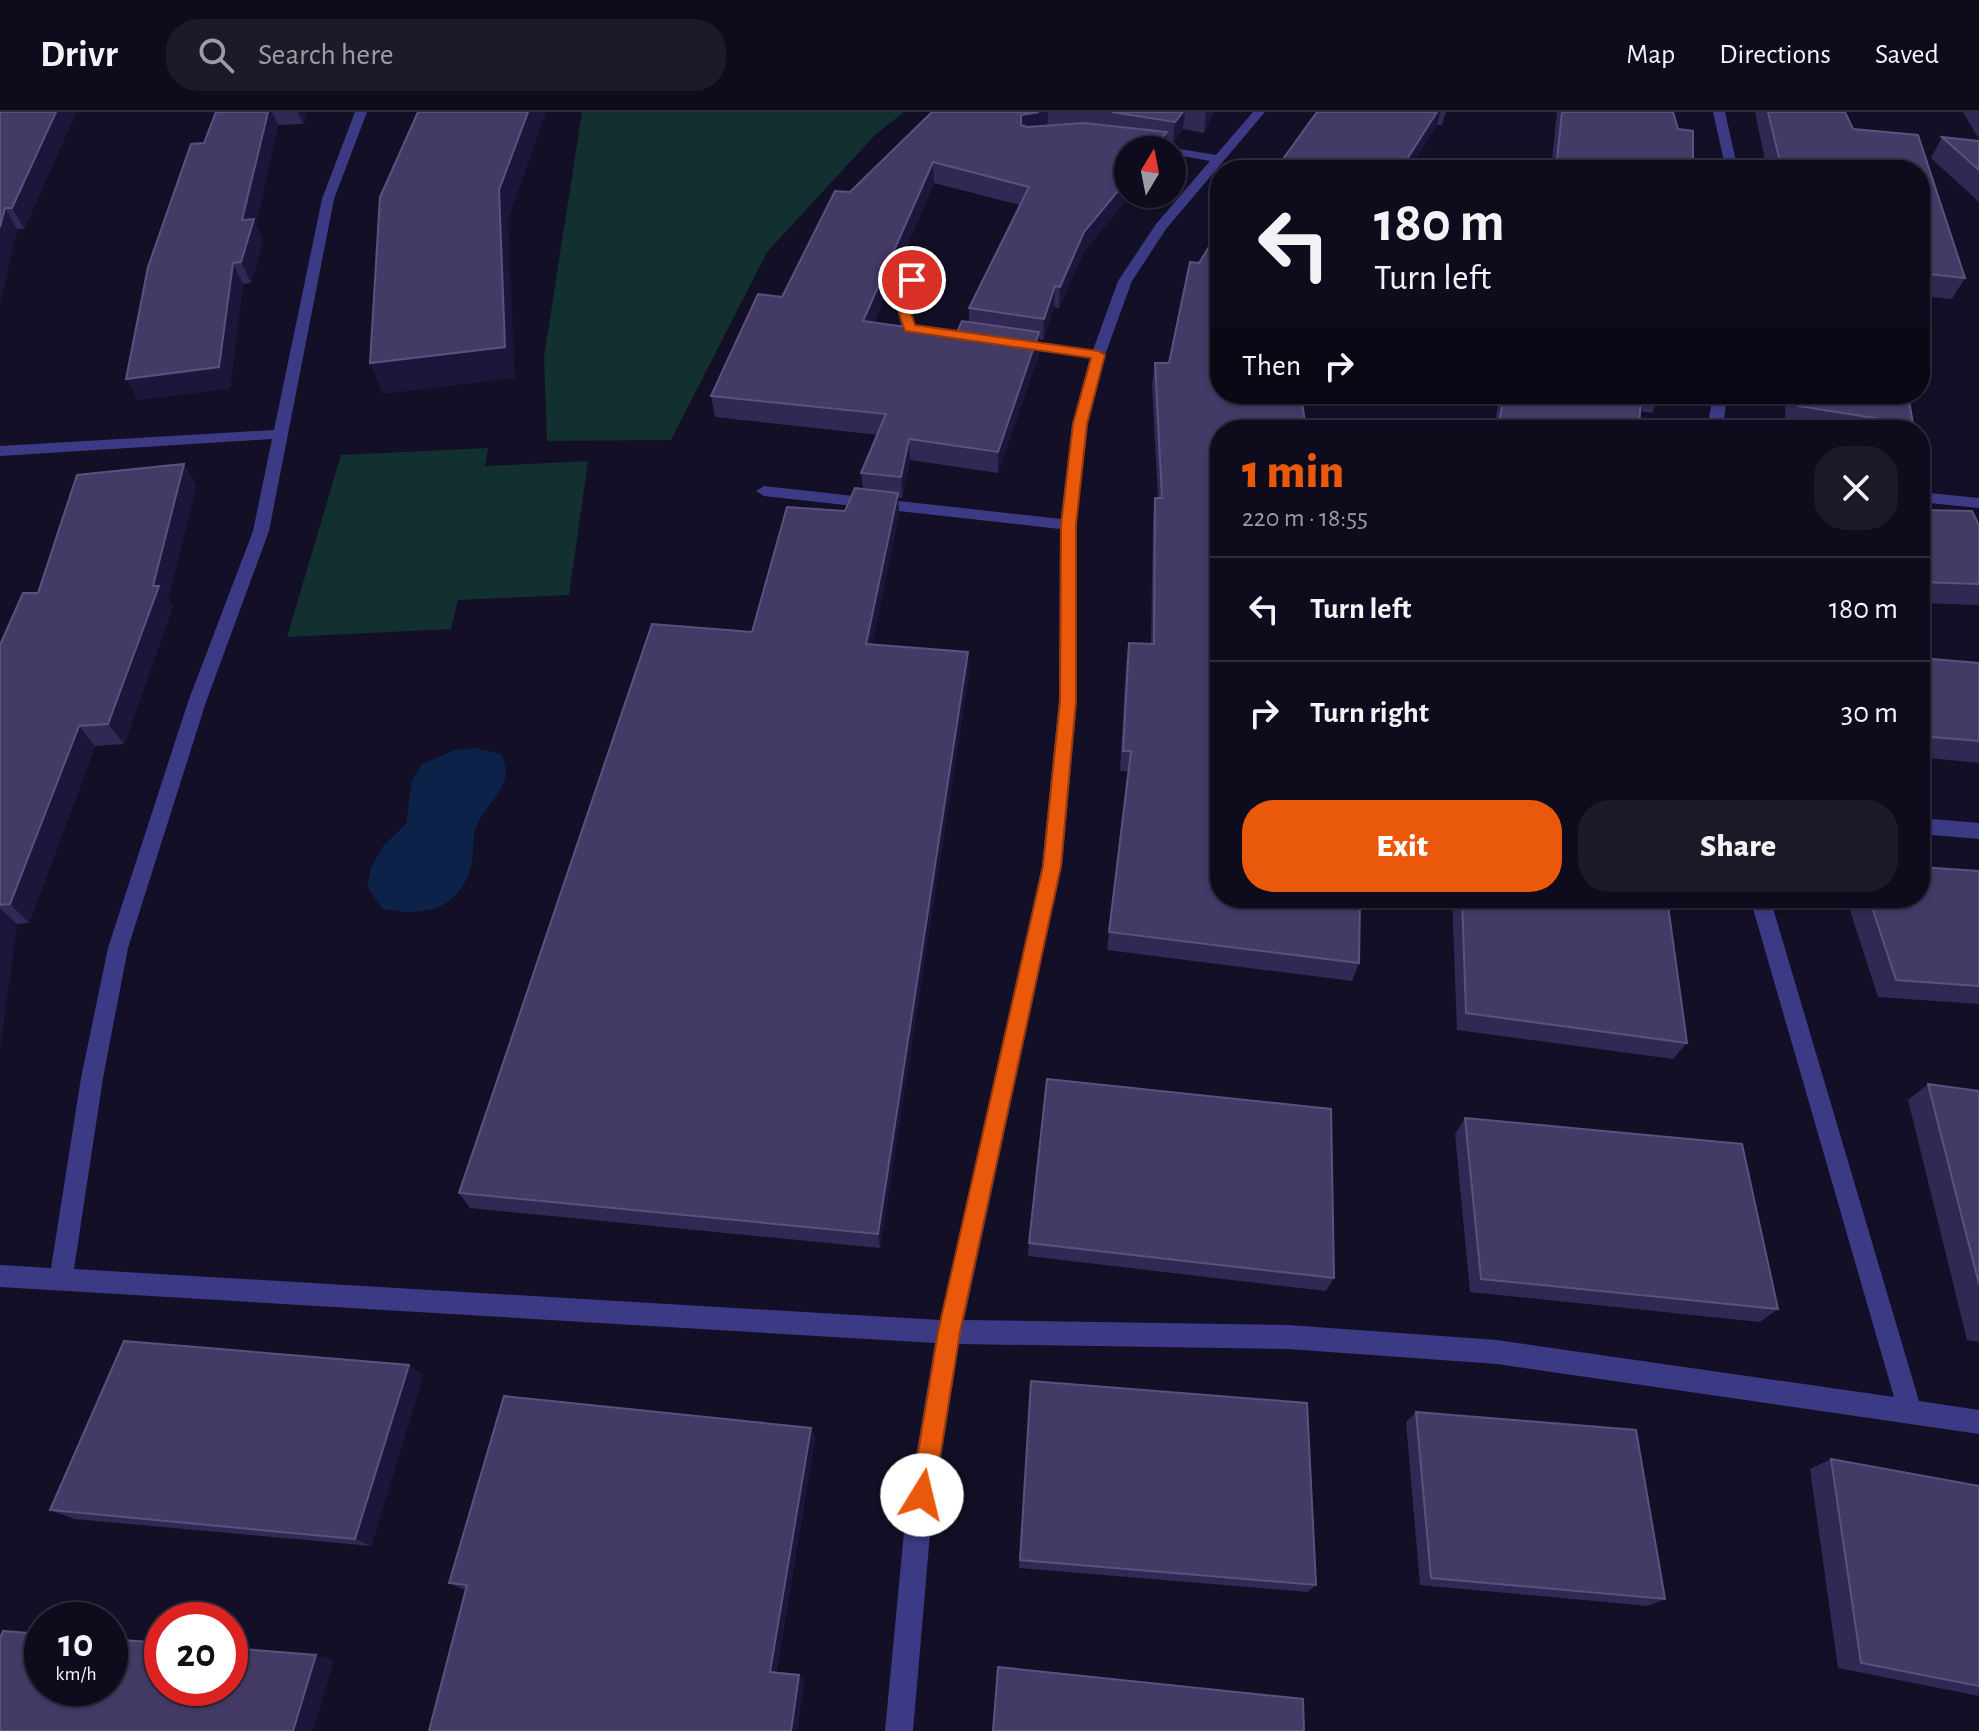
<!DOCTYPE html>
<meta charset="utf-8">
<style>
body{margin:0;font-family:"Alegreya Sans",sans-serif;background:#1c1929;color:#f1f3f6;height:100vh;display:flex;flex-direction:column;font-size:30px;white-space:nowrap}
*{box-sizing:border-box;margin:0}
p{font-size:26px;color:#9b9ba3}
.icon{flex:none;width:44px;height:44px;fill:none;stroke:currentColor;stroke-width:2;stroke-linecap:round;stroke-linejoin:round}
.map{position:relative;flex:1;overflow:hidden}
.side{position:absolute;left:1210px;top:308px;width:720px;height:488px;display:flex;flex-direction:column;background:#0e0b1c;border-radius:32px;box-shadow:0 2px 6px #0004,0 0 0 2px #2e2b3b}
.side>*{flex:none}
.top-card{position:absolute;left:1210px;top:48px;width:720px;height:244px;border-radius:32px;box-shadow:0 2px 6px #0004,0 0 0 2px #2e2b3b;background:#0e0b1c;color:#f1f3f6;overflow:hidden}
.needle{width:52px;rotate:10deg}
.tools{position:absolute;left:1114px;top:24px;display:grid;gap:16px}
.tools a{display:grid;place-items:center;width:72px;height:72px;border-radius:50%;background:#0e0b1c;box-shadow:0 2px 6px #0004,0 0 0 2px #2e2b3b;font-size:40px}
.speed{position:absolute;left:24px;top:1490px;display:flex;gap:16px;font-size:40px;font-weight:700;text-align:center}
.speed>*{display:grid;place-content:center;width:104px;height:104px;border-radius:50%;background:#0e0b1c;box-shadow:0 2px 6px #0004,0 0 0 2px #2e2b3b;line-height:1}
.speed small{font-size:20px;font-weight:400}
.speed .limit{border:12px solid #d22;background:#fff;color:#111}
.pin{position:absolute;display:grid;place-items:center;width:68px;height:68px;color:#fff;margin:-34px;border:4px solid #fff;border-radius:50%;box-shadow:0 2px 8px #0007}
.me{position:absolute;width:88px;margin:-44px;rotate:9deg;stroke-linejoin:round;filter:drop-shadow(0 0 6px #0008)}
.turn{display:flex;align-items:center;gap:28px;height:168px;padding:0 32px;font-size:36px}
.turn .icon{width:104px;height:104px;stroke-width:2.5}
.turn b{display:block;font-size:56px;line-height:68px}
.then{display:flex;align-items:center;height:76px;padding:0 32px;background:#0003;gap:16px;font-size:30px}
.round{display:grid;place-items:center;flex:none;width:84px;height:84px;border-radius:32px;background:#1c1929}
.summary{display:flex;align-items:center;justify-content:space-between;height:136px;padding:0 32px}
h1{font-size:48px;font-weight:800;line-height:60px;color:#ea580c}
.button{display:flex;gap:16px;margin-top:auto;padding:16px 32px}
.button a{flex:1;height:92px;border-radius:32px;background:#ea580c;color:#fff;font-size:32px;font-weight:800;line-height:92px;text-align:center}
.button a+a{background:#1c1929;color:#f1f3f6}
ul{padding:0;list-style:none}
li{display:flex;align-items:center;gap:24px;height:104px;padding:0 32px;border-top:2px solid #2e2b3b}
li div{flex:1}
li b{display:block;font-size:30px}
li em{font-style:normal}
header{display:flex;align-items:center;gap:48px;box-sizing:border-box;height:112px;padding:0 40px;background:#0e0b1c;border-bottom:2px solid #2e2b3b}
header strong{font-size:38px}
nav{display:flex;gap:44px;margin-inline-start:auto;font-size:28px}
.search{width:560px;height:72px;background:#1c1929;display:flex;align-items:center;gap:20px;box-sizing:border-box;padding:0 28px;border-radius:32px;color:#9b9ba3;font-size:30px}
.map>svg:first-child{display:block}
.green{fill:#12302f}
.water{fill:#0c2248}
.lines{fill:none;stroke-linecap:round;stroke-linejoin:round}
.service{fill:#3d3a85;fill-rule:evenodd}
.wall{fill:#312854;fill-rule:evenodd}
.shaded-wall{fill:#1d163a}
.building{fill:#433a66;stroke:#5a527e;stroke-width:2}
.route{fill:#ea580c;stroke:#983908;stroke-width:2}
</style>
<header>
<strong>Drivr</strong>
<div class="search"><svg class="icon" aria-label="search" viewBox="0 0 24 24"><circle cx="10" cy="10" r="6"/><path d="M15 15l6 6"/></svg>Search here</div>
<nav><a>Map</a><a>Directions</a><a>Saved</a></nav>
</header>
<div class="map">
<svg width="1979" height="1619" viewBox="0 0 1979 1619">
<rect width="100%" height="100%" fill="#130f26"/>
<g class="green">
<path d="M582,0h322l-29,23 -108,117 -96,188 -124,1 -3,-84z"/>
<path d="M488,336l-3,18 103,-5 -19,134 -111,5 -7,29 -164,8 54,-182z"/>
</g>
<path class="water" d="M475,636l26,6c17,30 -15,48 -25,73 -5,13 -1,30 -6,43 -14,43 -50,46 -87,39l-16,-22 4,-19 12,-22 23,-22 6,-44 10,-16 33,-14z"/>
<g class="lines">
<g class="service">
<path d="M355,0h12l-33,87 -65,332 -63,171 -78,246 -25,130 -29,191 866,51 102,-454 17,-165 1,-172 -296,-33 -8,-5 8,-5 297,33 11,-95 18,-66 -75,-11 -7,-4 7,-4 78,11 25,-69 38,-57 54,-63 -38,-7v-4h-6l2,-3 48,8 37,-43h12l-99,117 -34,52 -27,74 -17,69 -12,101 1,176 -15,165 -98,454 324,5 209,15 397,57 -144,-499h20l149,503 60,9v24l-482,-70 -209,-15 -329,-5 -28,178 -18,209h-28l20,-209 30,-179 -935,-56v-22l51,3 30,-190 27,-130 80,-246 65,-171 19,-92 -272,17v-10l274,-16 48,-231z"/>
<path d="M1713,0h12l13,58h-12z"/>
<path d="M912,164l7,4 -7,33 3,12 22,4v6l-28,-3 -7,-4 -4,-15 7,-33z"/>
<path d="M1713,282h14l-4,36h-16z"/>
<path d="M1920,380l59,6v10l-59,-6z"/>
<path d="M1920,706l59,5v16l-59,-5z"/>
</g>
</g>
<g class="wall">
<path d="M0,0h76l-52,117h-7l-17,74z"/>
<path d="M216,0h91l-4,12 -25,1 -22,99 7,17 -12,42 -8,1 -13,104 -92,12 66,-257z"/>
<path d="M932,0h282l-10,21 -21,-4 -10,14 -7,-1 -1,8h-37v44h3l-48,59 -24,55 -5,-1 -11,33 -4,-1v15l-41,119 -88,-13 -8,38h-4l1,16 -27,130 97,28 -89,576 -410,-40 -11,-15 293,-561 111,-143 -2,-16 17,-38 -163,-18 -4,-21 71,-99zM934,71l86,22 -51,103v14l-13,12 -82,-12z"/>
<path d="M1317,0h129l-4,13h-5l-29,45h-133z"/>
<path d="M1557,0h116l20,58h-142z"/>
<path d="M1755,0h90l8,17 65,6 47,143 -13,21 -32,-3v-126h-153z"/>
<path d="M1963,0h16v27z"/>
<path d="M1942,25l37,4v61l-48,-44z"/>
<path d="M1199,151l21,167 139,533 -7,18 -245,-31 21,-179h-8l6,-108 3,-20 22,1 2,-125 2,-21h3l-6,-114 3,-21h14z"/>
<path d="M1501,282h159l-8,19 -12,-2 -1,19h-145l4,-26z"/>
<path d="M1784,282h124l5,30 -5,6h-103l-19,-3z"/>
<path d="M184,352l12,22 -28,114 5,6 -49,138 -29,2 -66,177 -12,1 -17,122v-401l38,-52z"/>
<path d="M1920,398l59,15v80l-59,-2z"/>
<path d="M1920,546l59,5v100l-59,-6z"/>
<path d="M1979,759v133l-101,-7 -32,-99h74z"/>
<path d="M1452,786h215l20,145 -14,16 -216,-29z"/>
<path d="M1928,972l51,7v251l-12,-2 -59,-240z"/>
<path d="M1465,1006l313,191 -18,13 -290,-30 -15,-158z"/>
<path d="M1029,1131l305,35 -8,13 -298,-35z"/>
<path d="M409,1253l14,11 -52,170 -297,-27 -24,-9z"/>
<path d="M1031,1270l285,203 -8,7 -289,-24z"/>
<path d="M1416,1300l249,187 -17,7 -228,-21 -14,-163z"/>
<path d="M815,1326l-39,235 28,6 -7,52h-368l36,-141 -16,-7z"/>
<path d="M1831,1347l148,27v210l-141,-28 -28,-199z"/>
</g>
<g class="shaded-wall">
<path d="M56,0h20l-52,117 -12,-21z"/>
<path d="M268,0h4l6,13 -22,99 7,17 -12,42 -10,-21 1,-42z"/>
<path d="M298,0h9l-4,12z"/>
<path d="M528,0h18l-38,108 7,158 -132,16 -13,-31 129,-173z"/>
<path d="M1039,0h9l-1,19 -26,5v-21z"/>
<path d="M1183,0h2l-2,17 -10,14 2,-21z"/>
<path d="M1206,0h8l-10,21z"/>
<path d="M1437,0h3l-3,13 -29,45h-8z"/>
<path d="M1167,20l-2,18h-13z"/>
<path d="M933,50l1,21 -69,159 -2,-21z"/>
<path d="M1128,67v15h3l-48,59 -24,55 1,-21 24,-55z"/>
<path d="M5,96l12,21 -17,74v-76z"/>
<path d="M233,151l10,21 -13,104 -92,12 -12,-21z"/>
<path d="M1055,174l-1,21 -11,33 1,-21z"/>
<path d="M1039,220v22l-41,119v-21z"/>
<path d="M909,327l1,21 -8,38 -1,-21z"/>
<path d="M184,352l12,22 -28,114 5,6 -49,138 -16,-20 45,-138z"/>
<path d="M898,381l1,21 -31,150 -2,-20z"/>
<path d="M968,540l1,20 -89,576 -2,-14z"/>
<path d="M79,614l16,20 -66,177 -19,-19z"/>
<path d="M0,796l17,16 -17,122z"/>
<path d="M409,1253l14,11 -52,170 -16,-7z"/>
<path d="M811,1316l4,10 -40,239 -5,-5z"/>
<path d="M316,1543l18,5 -21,71h-20z"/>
<path d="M799,1563l5,4 -7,52h-6z"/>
</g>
<g class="building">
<path d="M0,0h56l-44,96h-7l-5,19z"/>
<path d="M216,0h52l-26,108 12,-1 -13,43 -8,1 -14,104 -93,12 22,-112 43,-123 13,-1z"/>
<path d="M418,0h110l-29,78 6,157 -135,16 10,-166z"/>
<path d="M932,0h107l-18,3v10l6,2 57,-4 83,9 -15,18h-24v29l-44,53 -24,55 -5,-1 -11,33 -75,-11 60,-121 -96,-25 -70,159 93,13 6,-13 77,11 -41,120 -89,-13 -8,38 -40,-4 25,-59 -175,-18 47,-102 24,3 53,-106 15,1z"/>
<path d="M1112,0h71l-8,10z"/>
<path d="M1317,0h120l-37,58h-125z"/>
<path d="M1562,0h111l5,17 15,2v39h-137z"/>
<path d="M1768,0h77l8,17 65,6 47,143 -45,-5v-103h-138z"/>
<path d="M1942,25l37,4v29z"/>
<path d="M1220,117v165h81l5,36h-86v468h140l-1,65 -250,-31 22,-181h-8l6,-108 25,1 1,-146h7l-7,-135h14l21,-101 9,1z"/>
<path d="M1504,282h137l-2,36h-141z"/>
<path d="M1797,282h111l5,30 -115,-18z"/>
<path d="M184,352l-31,122h6l-51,138 -29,2 -69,178 -10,1v-260l23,-52h15l39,-118z"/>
<path d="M855,376l43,5 -32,151 102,8 -90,582 -419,-41 193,-569 100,8 35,-125 58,4z"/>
<path d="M1920,398l52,1 7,14v59l-59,-2z"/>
<path d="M1920,546l59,5v78l-59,-5z"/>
<path d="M1920,755l59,4v115l-83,-6 -27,-82h51z"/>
<path d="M1462,786h205l20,145 -221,-30z"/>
<path d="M1047,967l284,30 3,169 -305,-35z"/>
<path d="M1928,972l51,7v193z"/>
<path d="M1465,1006l277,26 36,165 -297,-30z"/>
<path d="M124,1229l285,24 -54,174 -305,-29z"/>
<path d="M1031,1269l276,22 9,182 -296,-25z"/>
<path d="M504,1284l307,32 -41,244 29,3 -8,56h-362l38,-146 -18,-2z"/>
<path d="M1416,1300l220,18 29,169 -234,-21z"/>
<path d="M1831,1347l148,27v200l-118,-23z"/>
<path d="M3,1519l39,3v54h68v-49l52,4v45h68v-40l86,7 -23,76h-293v-93z"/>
<path d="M998,1555l305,32 1,32h-311z"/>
</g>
<path class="route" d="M912,165l6,3 -7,33 4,12 183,26 7,4 -18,69 -11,101v176l-15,165 -101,466 -26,163 -4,8 -8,3 -8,-3 -3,-8 27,-163 105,-466 17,-165 1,-176 12,-101 18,-66 -186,-27 -6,-18 7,-33z"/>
</svg>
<div class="tools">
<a><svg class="needle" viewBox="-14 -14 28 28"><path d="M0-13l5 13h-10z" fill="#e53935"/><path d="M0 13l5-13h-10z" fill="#9b9ba3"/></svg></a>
</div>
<div class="speed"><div>10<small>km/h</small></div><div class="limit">20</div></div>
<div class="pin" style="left:912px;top:168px;background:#d93025"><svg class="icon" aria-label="arrive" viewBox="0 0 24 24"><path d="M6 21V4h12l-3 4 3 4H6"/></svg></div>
<svg class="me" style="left:922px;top:1383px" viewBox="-20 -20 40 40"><circle r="19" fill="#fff"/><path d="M0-13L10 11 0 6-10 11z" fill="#ea580c"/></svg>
<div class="top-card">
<div class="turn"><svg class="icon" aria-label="left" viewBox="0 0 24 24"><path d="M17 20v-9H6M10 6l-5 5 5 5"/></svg><div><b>180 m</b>Turn left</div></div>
<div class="then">Then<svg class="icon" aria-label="right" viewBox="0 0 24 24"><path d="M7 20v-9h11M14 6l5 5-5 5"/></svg></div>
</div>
<section class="side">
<div class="summary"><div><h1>1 min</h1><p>220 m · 18:55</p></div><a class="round"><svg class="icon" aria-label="close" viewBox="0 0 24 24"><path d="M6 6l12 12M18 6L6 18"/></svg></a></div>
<ul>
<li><svg class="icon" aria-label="left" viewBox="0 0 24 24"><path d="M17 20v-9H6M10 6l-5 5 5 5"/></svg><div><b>Turn left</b></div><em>180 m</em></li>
<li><svg class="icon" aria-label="right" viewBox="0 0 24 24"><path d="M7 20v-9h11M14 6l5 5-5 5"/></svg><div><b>Turn right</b></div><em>30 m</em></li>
</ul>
<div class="button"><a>Exit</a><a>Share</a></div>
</section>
</div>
